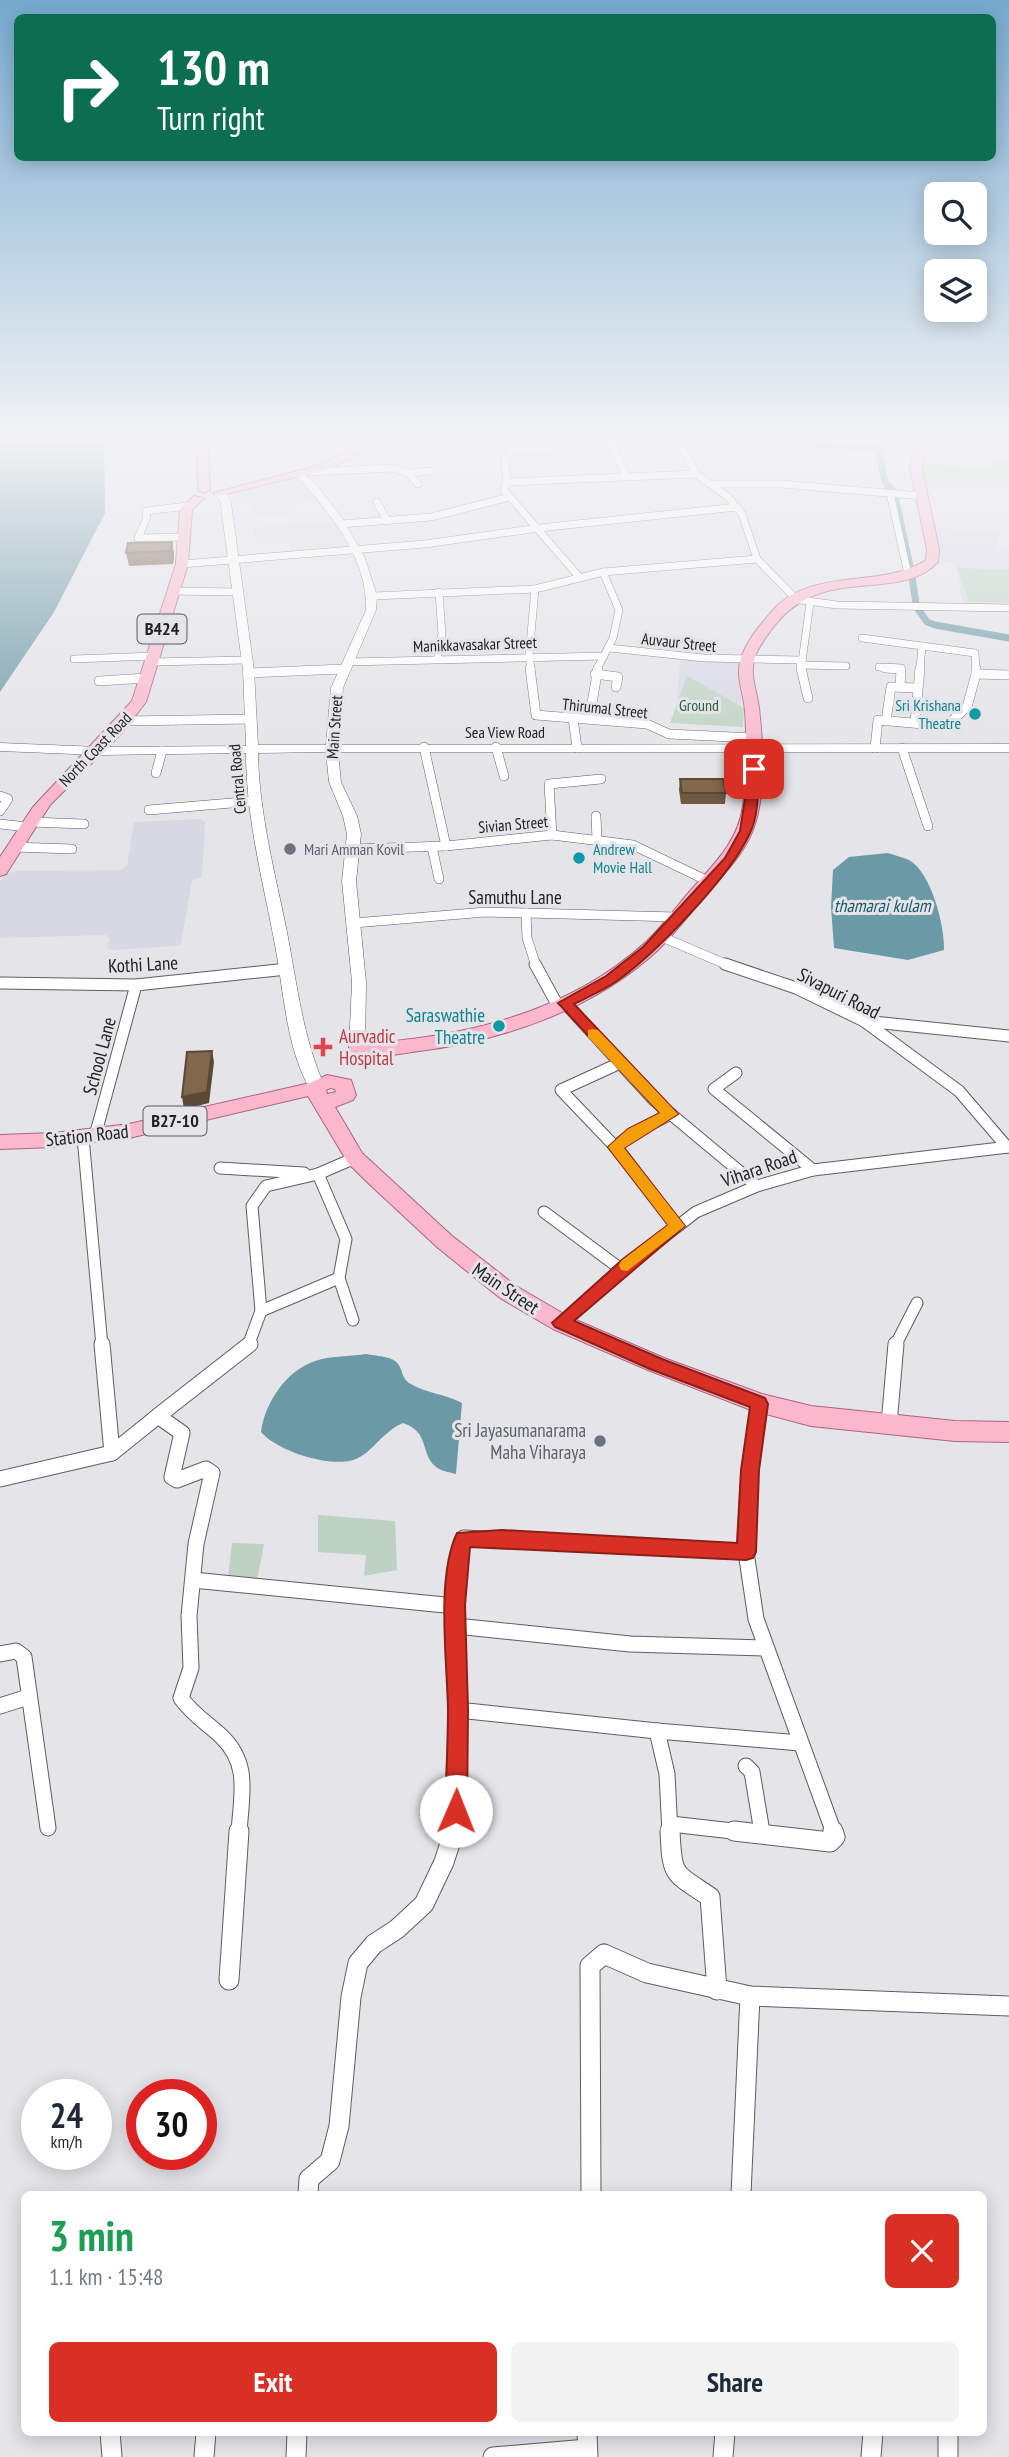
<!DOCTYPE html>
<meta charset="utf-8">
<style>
body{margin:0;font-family:"PT Sans Narrow",sans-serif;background:#f2f2f3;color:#1f2937;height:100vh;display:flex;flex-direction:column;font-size:26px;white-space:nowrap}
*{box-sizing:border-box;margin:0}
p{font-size:23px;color:#747a83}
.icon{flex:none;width:38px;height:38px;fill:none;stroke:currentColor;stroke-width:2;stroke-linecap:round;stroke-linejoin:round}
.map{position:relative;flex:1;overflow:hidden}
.side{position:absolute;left:21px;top:2191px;width:966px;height:245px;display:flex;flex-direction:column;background:#fff;border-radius:10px;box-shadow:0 4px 18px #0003}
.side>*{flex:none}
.hud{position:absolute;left:14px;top:14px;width:982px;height:147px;border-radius:10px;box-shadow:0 4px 18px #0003;background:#0b6e4f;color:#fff;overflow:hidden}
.fabs{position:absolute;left:924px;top:182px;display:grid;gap:14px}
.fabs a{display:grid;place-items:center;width:63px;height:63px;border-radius:10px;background:#fff;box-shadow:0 4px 18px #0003;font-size:35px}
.speed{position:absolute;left:21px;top:2079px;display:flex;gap:14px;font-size:35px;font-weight:700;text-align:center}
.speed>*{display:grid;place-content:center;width:91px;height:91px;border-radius:50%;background:#fff;box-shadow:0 4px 18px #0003;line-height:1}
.speed small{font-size:18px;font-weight:400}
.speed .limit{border:10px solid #d22;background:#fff;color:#111}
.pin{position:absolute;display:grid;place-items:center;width:60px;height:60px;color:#fff;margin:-30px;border-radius:14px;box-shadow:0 4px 10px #0006}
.me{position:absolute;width:77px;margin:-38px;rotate:1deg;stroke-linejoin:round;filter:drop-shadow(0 0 5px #0008)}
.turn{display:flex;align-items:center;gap:24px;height:147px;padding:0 28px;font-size:32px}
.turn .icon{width:91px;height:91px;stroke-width:2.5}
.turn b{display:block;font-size:49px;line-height:60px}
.round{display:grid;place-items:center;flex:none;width:74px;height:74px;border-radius:10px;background:#f2f2f3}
.overview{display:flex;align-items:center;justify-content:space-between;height:119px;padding:0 28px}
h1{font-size:42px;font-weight:600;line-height:52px;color:#1e9e55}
.primary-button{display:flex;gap:14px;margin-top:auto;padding:14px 28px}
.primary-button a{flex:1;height:80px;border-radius:10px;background:#d93025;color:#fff;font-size:28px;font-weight:600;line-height:80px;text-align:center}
.primary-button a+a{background:#f2f2f3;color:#1f2937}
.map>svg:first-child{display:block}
.built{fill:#d8d8e5}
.green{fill:#bdd2c2}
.water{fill:#6c99a6}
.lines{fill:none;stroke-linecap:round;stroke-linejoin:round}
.canal{stroke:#6c99a6;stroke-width:7}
.street-far4-casing{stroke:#5d5d62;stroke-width:8}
.street-far3-casing{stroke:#5d5d62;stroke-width:10}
.street-far2-casing{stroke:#5d5d62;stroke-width:13}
.street-far1-casing{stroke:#5d5d62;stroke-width:17}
.street-casing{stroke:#5d5d62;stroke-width:21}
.secondary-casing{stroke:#5d5d62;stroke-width:1}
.primary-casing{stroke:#ad647c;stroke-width:2}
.street-far4{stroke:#fff;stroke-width:7}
.street-far3{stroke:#fff;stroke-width:9}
.street-far2{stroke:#fff;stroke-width:11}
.street-far1{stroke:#fff;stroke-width:15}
.street{stroke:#fff;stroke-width:19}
.secondary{fill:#fff;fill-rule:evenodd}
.primary{fill:#fbb8cd;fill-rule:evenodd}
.wall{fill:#6f5941}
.shaded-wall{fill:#5a4935}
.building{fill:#81684c;stroke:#5a4935;stroke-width:2}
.route{fill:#d93025;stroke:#8d1f18;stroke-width:2}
.slow{fill:#f59e0b}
.culture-dot{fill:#0f9aa8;stroke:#e4e4e9;stroke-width:2.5}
.worship-dot{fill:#6b7280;stroke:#e4e4e9;stroke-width:2.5}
.health-dot{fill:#e0444e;stroke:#e4e4e9;stroke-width:2.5}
.labels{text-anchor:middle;stroke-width:6;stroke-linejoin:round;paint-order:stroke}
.far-street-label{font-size:16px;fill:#222224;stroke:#e4e4e9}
.far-park-label{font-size:16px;fill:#2d6340;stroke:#e4e4e9}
.far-culture-label{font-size:16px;fill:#0d838f;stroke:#e4e4e9;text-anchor:end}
.far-worship-label{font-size:16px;fill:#5b616d;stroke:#e4e4e9;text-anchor:start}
.shield{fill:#e4e4e9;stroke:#5c5c5f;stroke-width:2}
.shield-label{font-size:18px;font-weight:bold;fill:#222224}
.far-water-label{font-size:18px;font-style:italic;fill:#1d5a69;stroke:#e4e4e9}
.street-label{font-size:19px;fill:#222224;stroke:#e4e4e9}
.culture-label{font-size:19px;fill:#0d838f;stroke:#e4e4e9;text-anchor:end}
.health-label{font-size:19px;fill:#be3a42;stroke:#e4e4e9;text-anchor:start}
.worship-label{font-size:19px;fill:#5b616d;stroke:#e4e4e9;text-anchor:end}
</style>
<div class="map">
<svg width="1009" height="2457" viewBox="0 0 1009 2457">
<rect width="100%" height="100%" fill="#e4e4e9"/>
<g class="built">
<path d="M298,479l21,21 -24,4 1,9 -40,3 -5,-12 -20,-1 1,-8z"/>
<path d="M337,521l10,28 -56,5 -2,-12 -32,3 -4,-17z"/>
<path d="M937,528l60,5 1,15 11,1v56l-46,-1 -8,-41 -15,-3z"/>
<path d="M680,658l61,5v62l-65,-4z"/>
<path d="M200,819l5,3 -3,55 -10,3 -11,64 -5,2 -64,4 -5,-3 3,-8 -4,-4 -106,3v-56l5,-8 13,-3 103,-1 6,-4 7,-44z"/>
</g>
<g class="green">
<path d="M214,437h150l-20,11 -11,-1 -19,10z"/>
<path d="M988,459h21v30l-85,-2 -4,-24 67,5z"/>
<path d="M957,568l52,2v33l-40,-1z"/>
<path d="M687,676l57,32 -1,19 -73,-4z"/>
<path d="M318,1515l77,6 2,49 -33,6 2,-21 -48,-3z"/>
<path d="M232,1543l32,1 -7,36 -29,-3z"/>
</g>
<g class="water">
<path d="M0,437h104l1,76 -51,99 -54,80z"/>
<path d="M888,853c6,2 14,4 21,7 22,12 36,66 35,90l-36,10 -74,-12 -3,-41 2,-37 16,-13z"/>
<path d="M366,1354c9,2 27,2 32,10 5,6 3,13 11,19 15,10 37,11 53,20l-6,71c-7,-2 -16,-3 -21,-8 -15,-13 -5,-34 -32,-43 -21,9 -30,29 -47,36 -24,10 -79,-8 -95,-27 4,-31 28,-66 61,-73 14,-3 30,-3 44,-5z"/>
</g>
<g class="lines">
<g class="canal">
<path d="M808,437l2,5 5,2 65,4c1,14 1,34 13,43"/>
<path d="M895,496l16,75"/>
<path d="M912,576l4,28"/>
<path d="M918,609l9,13 8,3 74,13"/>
</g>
<defs>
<g id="street-far4">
<path d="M510,437l2,14 -7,8 2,23 -3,8 76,88"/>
<path d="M602,437l11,10 13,29"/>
<path d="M677,437l19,37 32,23 14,17 15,45 38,39"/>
<path d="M512,451h39"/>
<path d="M311,472l82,-4 15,5 10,11"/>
<path d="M408,473l23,-2"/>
<path d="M507,482l189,-8"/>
<path d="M710,484h71l141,12"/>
<path d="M890,493l18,81"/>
<path d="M377,502l10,19"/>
<path d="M341,524l90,-7 79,-20"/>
<path d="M185,537l-47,1 9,-21 -1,-6 41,-5"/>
<path d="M182,564l243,-20 114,-16 198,-21"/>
<path d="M174,591l62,1"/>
<path d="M374,596l161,-7 68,-17 154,-13"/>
<path d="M793,599l44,6 172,3"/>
<path d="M862,638l113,15 1,16"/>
<path d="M609,648l95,10 96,2"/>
<path d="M438,658v-13l4,-10 -3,-43"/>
<path d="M74,659l80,-3"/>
<path d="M152,662l94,-2"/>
<path d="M347,662l257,-6"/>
<path d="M800,665l46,1"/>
<path d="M879,667l22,2"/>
<path d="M336,669h7"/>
<path d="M531,669l-2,-13 6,-67"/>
<path d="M597,669l16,-31 6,-28 -16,-38"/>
<path d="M801,669l9,-66"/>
<path d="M920,669l2,-23"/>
</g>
<g id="street-far3">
<path d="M530,668l6,47 111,9 22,10 85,4"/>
<path d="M801,668l7,30"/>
<path d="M885,668l16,1 -1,18"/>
<path d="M976,668v6"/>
<path d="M248,673l95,-4"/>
<path d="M595,674l23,3 -2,10"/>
<path d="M99,681l48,-3"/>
<path d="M592,703l6,-35"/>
<path d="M573,718l4,30"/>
<path d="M126,721l125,-2"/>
<path d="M886,721l5,-34 26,1"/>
<path d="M915,723l5,-55"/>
<path d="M424,747l22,99"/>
<path d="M496,747l8,29"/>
<path d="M875,748l3,-28 68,6 21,-19 9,-33 33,1"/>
<path d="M902,748l26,78"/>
<path d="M156,773l6,-22"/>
<path d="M0,796l8,3 -8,12"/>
<path d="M149,810l106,-9"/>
<path d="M596,816l1,24"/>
<path d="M31,822l53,2"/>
<path d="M0,824l27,3"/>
<path d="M552,835l-3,-51 52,-5"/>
<path d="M14,847l58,2"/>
<path d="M432,847l7,32"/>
<path d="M354,849l92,-3 106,-11 81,10 75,36"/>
<path d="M526,913l1,25 9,28"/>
<path d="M354,923l132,-11 190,5"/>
<path d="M662,937l68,29"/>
</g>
<g id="street-far2">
<path d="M535,964l23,42"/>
<path d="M725,964l71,24 68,33 95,70 48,56"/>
<path d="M0,983l136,2 151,-16"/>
<path d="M565,1003l89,97 103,86"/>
<path d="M864,1021l145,15"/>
<path d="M620,1063l-59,27 61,64 55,72"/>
<path d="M736,1073l-22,16 99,81"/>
<path d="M95,1136l41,-151"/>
<path d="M83,1137l19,209"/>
<path d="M615,1147l18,-14 38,-19"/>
<path d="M220,1168l84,5"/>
<path d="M544,1212l78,58"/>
<path d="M261,1311l-9,-105 14,-20 52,-12"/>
<path d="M353,1320l-14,-42 7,-39 -28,-65 37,-16"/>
<path d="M561,1323l68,-59 67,-52 61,-26 56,-16 196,-23"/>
<path d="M248,1346l13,-35 78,-33"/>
<path d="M895,1346l22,-43"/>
</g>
<g id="street-far1">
<path d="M759,1403l-9,67 -4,82 10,67 78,214"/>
<path d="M158,1416l92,-72"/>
<path d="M889,1424l7,-80"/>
<path d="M112,1453l46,-37 24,17 -10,44 5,3 29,-11 6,4 -16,71 -7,72 2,52 -10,30c11,16 26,25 40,38 30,28 20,60 18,97"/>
<path d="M0,1479l112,-26 -10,-109"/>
<path d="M193,1580l262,26 3,-52 6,-16 282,14"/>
<path d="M456,1626l174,18 135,4"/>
<path d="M0,1654l16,-3 8,6 24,171"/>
<path d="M0,1706l28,-9"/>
<path d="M458,1710l199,21 10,43 3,59"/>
<path d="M657,1731l143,12"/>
<path d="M746,1766l6,6 10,60"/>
<path d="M671,1824l79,9"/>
<path d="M453,1833l5,-123 -3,-104"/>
</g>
<g id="street">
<path d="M670,1831c2,46 3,41 40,66l7,93"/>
<path d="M734,1831l96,11 5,-5 -2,-6"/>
<path d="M229,1980l10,-149"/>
<path d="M308,2194l1,-15 21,-18 9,-35 12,-129 7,-34 16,-19 23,-15 27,-25 20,-42 10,-31"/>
<path d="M591,2194l-1,-228 14,-12 43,19 103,23 259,10"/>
<path d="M741,2194l9,-198"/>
<path d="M110,2432l2,25"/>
<path d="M587,2432l1,25"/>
<path d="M948,2432v25"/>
<path d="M204,2457l2,-25"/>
<path d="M296,2457l1,-25"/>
<path d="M493,2457l94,-8"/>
<path d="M723,2457l2,-25"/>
<path d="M871,2457l2,-25"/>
</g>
<path id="secondary" d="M301,472l14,11 27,35 23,40 12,38 -1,14 -33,78 -4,57 670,-1v8h-671l3,30 16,34 4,18 -5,47 10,101 -1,68 -8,5 -8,-5 3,-68 -10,-101 5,-47 -4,-18 -14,-34 -3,-30 -68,1c1,60 17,120 29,179 10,52 16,107 38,155l-2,4h-12c-25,-42 -27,-99 -36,-146 -12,-63 -29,-128 -29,-192l-147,2 -99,-4v-8l99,4 147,-1 -3,-76 -23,-171 -6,-4 5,-3 9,3 3,8 23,167 4,75h68l5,-57 35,-78c2,-52 -37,-98 -70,-135z"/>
<g id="primary">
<path d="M197,437h10l3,53 -6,3 -6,-3z"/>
<path d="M375,437h14l-60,32 -110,27 -6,-3 108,-28z"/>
<path d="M918,437h10l-6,32 17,80 -1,13c-41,43 -116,-1 -166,67 -7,9 -15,20 -18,31 -4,16 3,32 5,48 4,35 7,81 -4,116 -9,29 -32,50 -51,73 -15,17 -29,36 -45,52 -64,60 -154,91 -240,102 -21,3 -48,9 -69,3l-2,-4 2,-4 7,-2c104,-6 210,-30 289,-102 17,-16 30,-35 45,-52 23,-26 47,-48 52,-84 5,-31 4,-64 2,-95 -1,-17 -10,-35 -4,-52 5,-18 20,-35 32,-49 40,-44 107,-20 153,-50l1,-11 -17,-80z"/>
<path d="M194,496l10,2 -12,12 -4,54 -42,138 -24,31 -72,72 -44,69 -6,2v-19l33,-50 99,-106 44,-137 4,-55z"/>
<path d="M327,1075l24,5 5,15 -3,5 -18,7 27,46 89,82 65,51 53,31 95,41 98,36 49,12 144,15 54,1v20l-54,-1 -144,-15 -60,-16 -103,-40 -95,-41 -53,-31 -63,-51 -72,-67 -17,-17 -40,-67 -179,42 -75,9 -54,2v-14l54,-2 75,-9 181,-41zM330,1088l5,1 1,3 -9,2 -1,-4z"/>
</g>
</defs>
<use href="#street-far4" class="street-far4-casing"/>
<use href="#street-far3" class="street-far3-casing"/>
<use href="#street-far2" class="street-far2-casing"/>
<use href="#street-far1" class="street-far1-casing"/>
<use href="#street" class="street-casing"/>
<use href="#secondary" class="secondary-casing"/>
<use href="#primary" class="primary-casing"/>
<use href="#street-far4" class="street-far4"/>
<use href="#street-far3" class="street-far3"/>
<use href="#street-far2" class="street-far2"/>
<use href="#street-far1" class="street-far1"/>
<use href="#street" class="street"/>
<use href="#secondary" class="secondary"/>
<use href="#primary" class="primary"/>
</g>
<g class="wall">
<path d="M172,542l2,13 -1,9 -44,2 -3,-13z"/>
<path d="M680,779l46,14 -1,11h-44l-2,-14z"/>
</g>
<g class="shaded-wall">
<path d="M172,542l2,13 -1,9 -2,-13z"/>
<path d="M212,1051l2,11 -5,41 -25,6 -2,-12z"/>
</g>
<g class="building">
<path d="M172,542l-1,9 -45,2 2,-10z"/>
<path d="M680,779h43l3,14h-44z"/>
<path d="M212,1051l-5,41 -25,5 5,-45z"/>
</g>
<linearGradient id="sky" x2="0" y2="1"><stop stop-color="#76a9ce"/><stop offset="0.56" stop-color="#f3f3f5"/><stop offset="1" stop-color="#f3f3f5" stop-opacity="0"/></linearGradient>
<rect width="1009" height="781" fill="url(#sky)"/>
<path class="route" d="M750,767l9,2c-1,21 0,45 -9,64 -20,44 -94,120 -133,148 -13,9 -29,16 -43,23l104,110 -54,34 61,78 -111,95 88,38 103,39 3,6 -9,66 -3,82 -3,6 -7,2 -276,-13 -5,58 3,105 -1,101 -3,8 -8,3 -7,-3 -4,-8c1,-34 3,-68 3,-102 -1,-50 -12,-132 9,-176l45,-3 235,13 4,-73 9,-63 -100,-38 -95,-42 -3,-4 71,-64 45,-34 -60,-78 20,-18 32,-16 -102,-110 48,-27 37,-29 82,-89 15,-27z"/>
<path class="slow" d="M593,1029l5,1 80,84 -54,34 61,78 -58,45 -6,-1 -2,-5 2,-4 47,-36 -60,-78 20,-18 32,-16 -72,-76v-7z"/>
<g class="culture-dot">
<circle cx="975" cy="714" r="7"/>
<circle cx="579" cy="858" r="7"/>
<circle cx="499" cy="1026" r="7"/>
</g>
<g class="worship-dot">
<circle cx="290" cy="849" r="7"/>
<circle cx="600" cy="1441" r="7"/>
</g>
<path class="health-dot" d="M319.5 1036.5h7v7h7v7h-7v7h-7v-7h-7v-7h7z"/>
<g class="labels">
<g class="far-street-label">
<text transform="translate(679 642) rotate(6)" y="6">Auvaur Street</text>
<text transform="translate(475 644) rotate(-2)" y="6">Manikkavasakar Street</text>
<text transform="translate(605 708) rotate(6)" y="6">Thirumal Street</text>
<text transform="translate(334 727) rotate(-86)" y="6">Main Street</text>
<text x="505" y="738">Sea View Road</text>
<text transform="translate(95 749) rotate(-46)" y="6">North Coast Road</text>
<text transform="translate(237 779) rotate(-95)" y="6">Central Road</text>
<text transform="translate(513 824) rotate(-5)" y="6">Sivian Street</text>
</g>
<g class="far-park-label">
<text x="699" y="711">Ground</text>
</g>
<g class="far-culture-label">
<text x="961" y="711">Sri Krishana<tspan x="961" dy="18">Theatre</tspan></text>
<text x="593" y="855" text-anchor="start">Andrew<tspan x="593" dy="18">Movie Hall</tspan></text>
</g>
<g class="far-worship-label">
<text x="304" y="855">Mari Amman Kovil</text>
</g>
<g class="shield">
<rect x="137.5" y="614.5" width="49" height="29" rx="5"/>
<rect x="143.5" y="1106.5" width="63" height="29" rx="5"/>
</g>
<g class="shield-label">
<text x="162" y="635">B424</text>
<text x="175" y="1127">B27-10</text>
</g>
<g class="far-water-label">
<text x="882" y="912">thamarai kulam</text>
</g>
<g class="street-label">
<text x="515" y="904">Samuthu Lane</text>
<text transform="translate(143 964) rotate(-3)" y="7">Kothi Lane</text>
<text transform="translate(839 993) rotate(27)" y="7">Sivapuri Road</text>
<text transform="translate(99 1056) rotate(-75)" y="7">School Lane</text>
<text transform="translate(87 1135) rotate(-6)" y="7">Station Road</text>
<text transform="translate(759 1168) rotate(-19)" y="7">Vihara Road</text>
<text transform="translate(506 1288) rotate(34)" y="7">Main Street</text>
</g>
<g class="culture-label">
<text x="485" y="1022">Saraswathie<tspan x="485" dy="22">Theatre</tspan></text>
</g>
<g class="health-label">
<text x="339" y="1043">Aurvadic<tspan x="339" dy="22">Hospital</tspan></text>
</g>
<g class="worship-label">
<text x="586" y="1437">Sri Jayasumanarama<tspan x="586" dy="22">Maha Viharaya</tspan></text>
</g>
</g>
</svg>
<div class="fabs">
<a><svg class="icon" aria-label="search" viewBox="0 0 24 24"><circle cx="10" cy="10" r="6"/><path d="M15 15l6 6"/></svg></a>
<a><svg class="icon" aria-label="layers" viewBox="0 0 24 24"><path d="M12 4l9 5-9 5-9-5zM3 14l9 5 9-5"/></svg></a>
</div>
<div class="speed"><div>24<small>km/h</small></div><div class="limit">30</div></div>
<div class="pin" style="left:754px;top:769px;background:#d93025"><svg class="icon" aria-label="arrive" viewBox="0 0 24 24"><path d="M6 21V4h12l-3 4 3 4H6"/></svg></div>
<svg class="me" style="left:456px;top:1811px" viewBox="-20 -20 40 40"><circle r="19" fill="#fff"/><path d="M0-13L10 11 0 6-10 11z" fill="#d93025"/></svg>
<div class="hud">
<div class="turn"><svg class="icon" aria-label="right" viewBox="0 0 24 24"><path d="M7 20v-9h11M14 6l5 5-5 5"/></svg><div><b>130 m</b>Turn right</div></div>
</div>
<section class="side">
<div class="overview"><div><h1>3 min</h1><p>1.1 km · 15:48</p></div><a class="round" style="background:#d93025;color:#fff"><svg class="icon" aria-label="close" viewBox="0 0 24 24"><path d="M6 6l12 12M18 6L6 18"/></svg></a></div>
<div class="primary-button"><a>Exit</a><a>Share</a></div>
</section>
</div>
